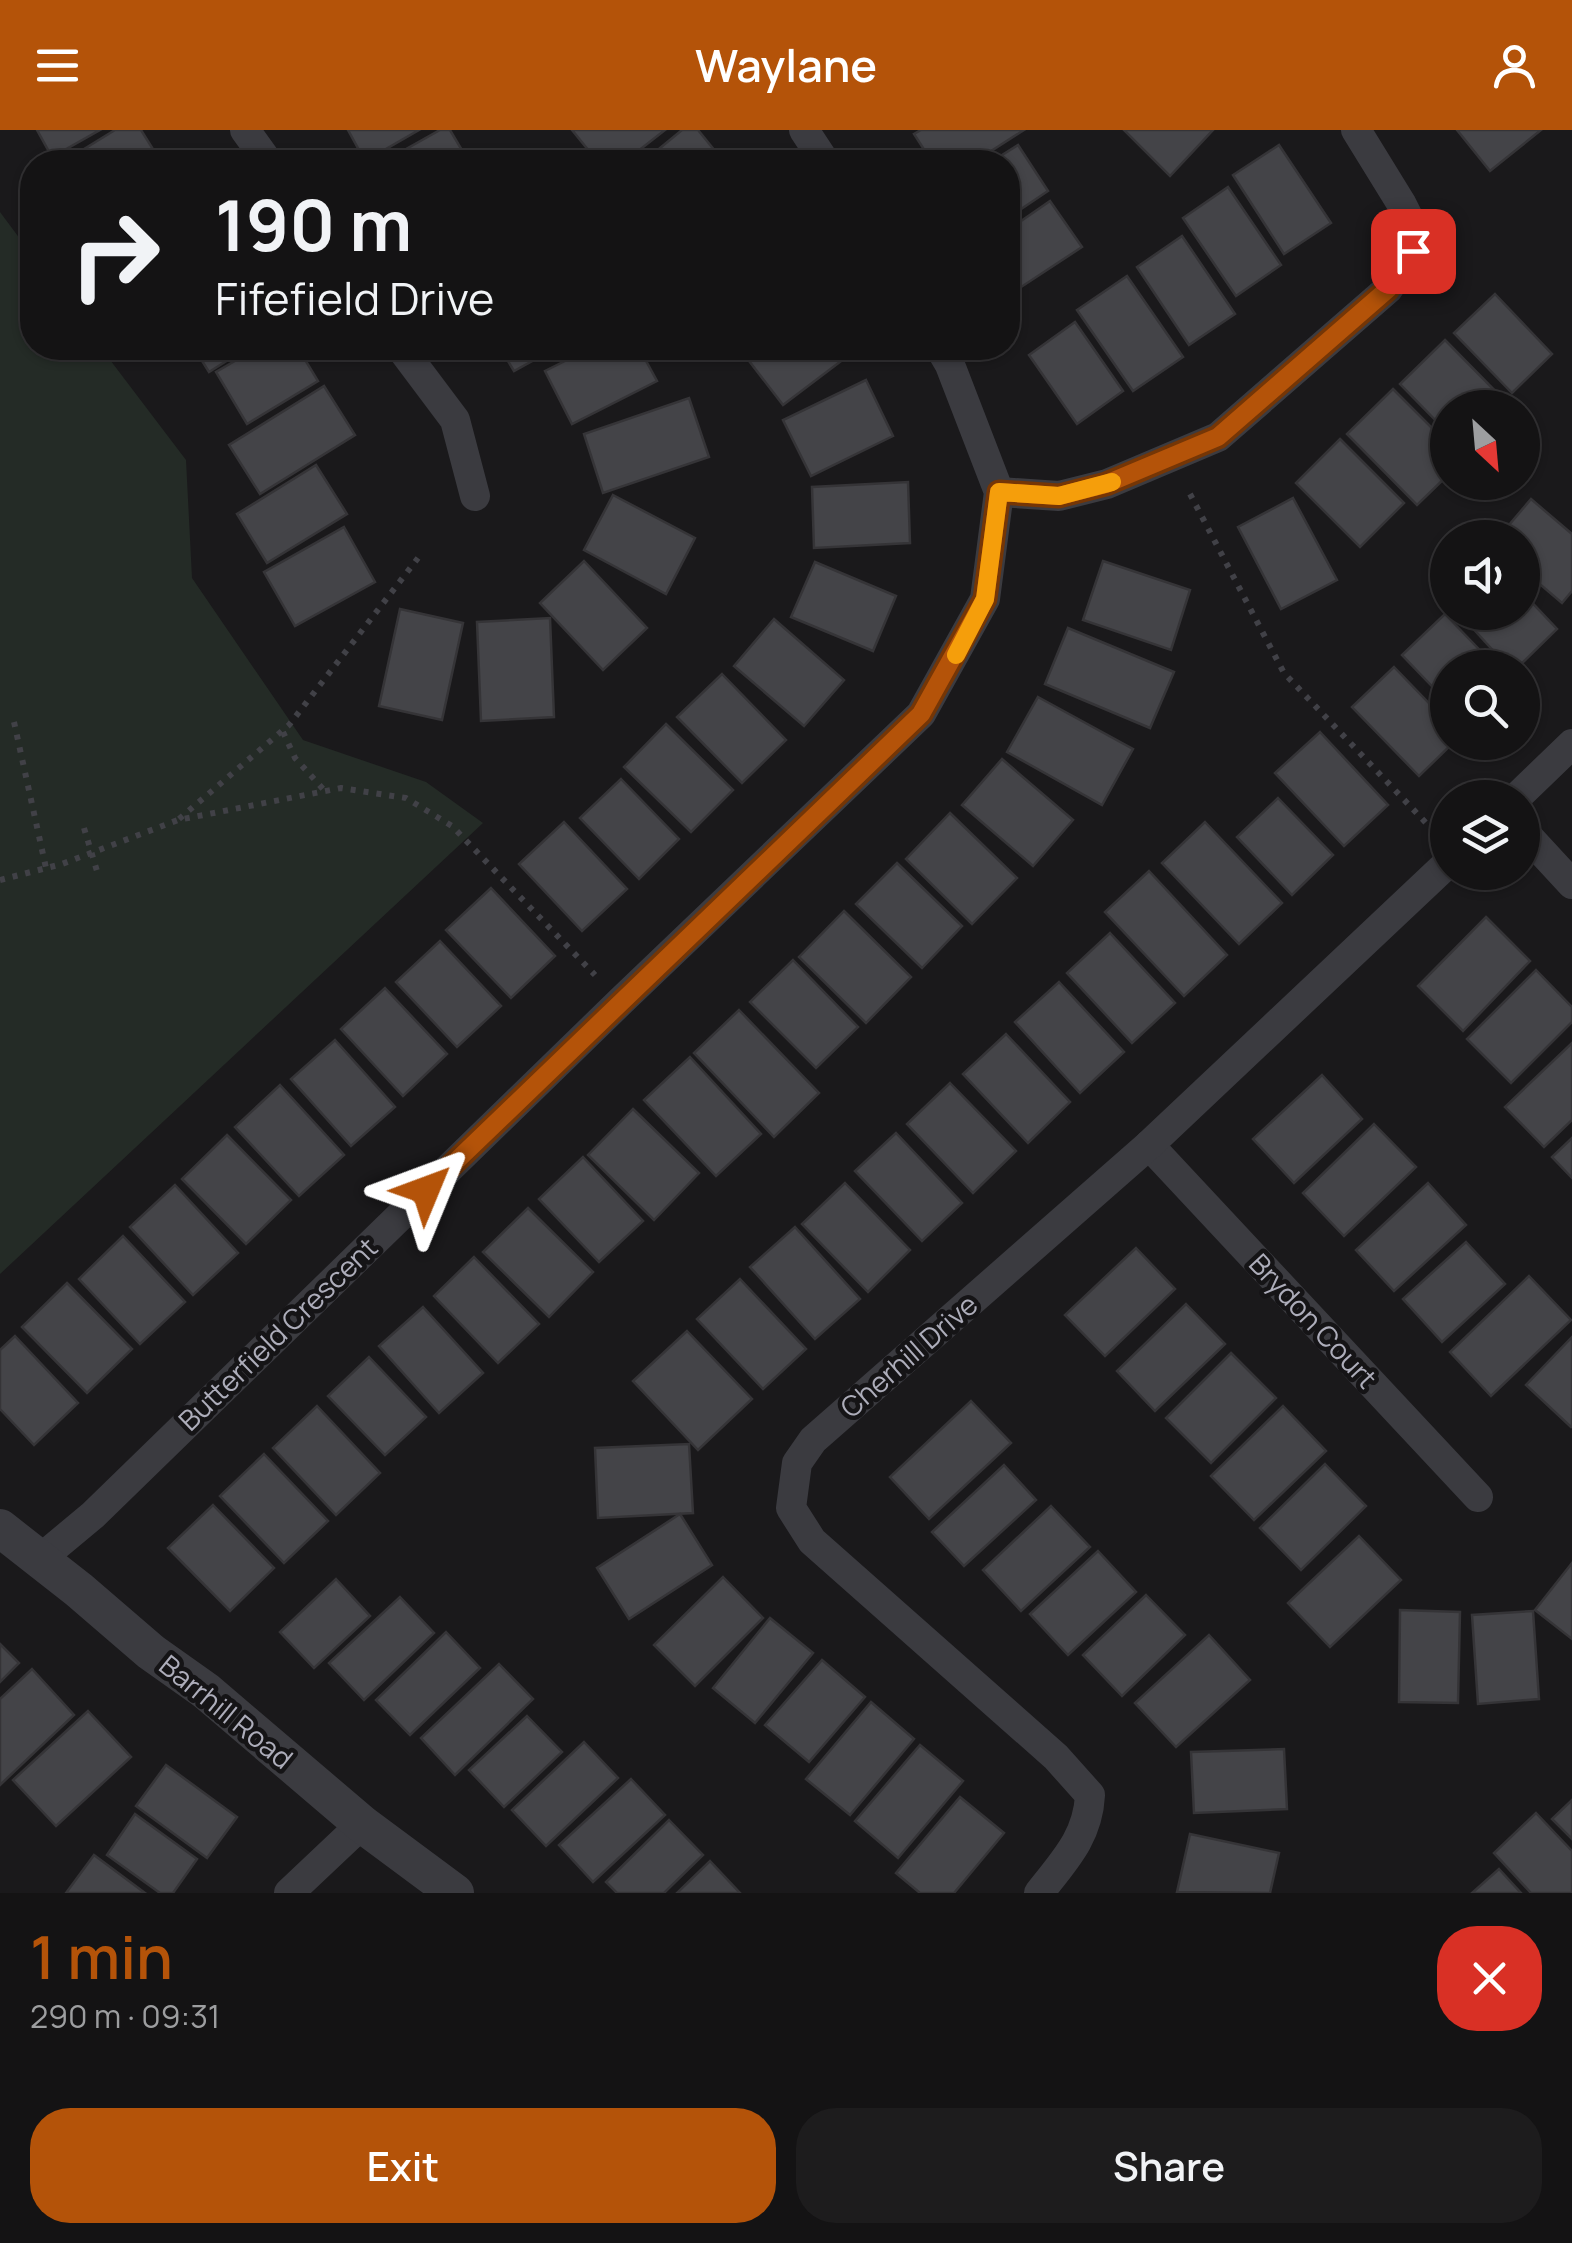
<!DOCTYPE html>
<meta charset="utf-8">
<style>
body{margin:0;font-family:Manrope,sans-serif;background:#1d1c1d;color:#f1f3f6;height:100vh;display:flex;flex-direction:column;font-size:38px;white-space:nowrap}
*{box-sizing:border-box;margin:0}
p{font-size:32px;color:#9d9ea0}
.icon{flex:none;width:55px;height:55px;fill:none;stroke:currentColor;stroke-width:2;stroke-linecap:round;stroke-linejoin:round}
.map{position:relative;height:1763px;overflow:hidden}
.panel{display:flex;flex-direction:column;background:#141314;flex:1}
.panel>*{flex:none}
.banner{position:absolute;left:20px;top:20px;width:1000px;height:210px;border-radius:40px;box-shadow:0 2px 8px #0004,0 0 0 2px #333234;background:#141314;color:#f1f3f6;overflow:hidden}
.needle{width:65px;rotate:154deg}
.controls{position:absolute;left:1430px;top:260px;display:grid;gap:20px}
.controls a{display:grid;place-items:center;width:110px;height:110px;border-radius:50%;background:#141314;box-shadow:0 2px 8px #0004,0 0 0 2px #333234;font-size:50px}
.pin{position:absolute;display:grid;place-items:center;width:85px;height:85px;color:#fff;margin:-42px;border-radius:20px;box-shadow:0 5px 15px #0006}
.me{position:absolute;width:110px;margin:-55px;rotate:46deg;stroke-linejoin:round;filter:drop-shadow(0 0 8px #0008)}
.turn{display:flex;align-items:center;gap:35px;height:210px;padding:0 30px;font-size:45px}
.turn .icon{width:130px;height:130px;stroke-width:2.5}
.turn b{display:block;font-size:70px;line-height:85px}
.round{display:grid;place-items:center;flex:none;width:105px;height:105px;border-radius:40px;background:#1d1c1d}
.headline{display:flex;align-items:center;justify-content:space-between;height:170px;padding:0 30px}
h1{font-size:60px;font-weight:600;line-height:75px;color:#b45309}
.cta{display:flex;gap:20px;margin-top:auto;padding:20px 30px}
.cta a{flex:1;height:115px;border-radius:40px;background:#b45309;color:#fff;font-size:40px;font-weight:600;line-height:115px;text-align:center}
.cta a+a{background:#1d1c1d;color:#f1f3f6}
header{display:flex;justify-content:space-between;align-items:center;height:130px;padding:0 30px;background:#b45309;color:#fff;font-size:45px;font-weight:600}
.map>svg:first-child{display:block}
.green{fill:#242b26}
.building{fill:#444448;stroke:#353437;stroke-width:2.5}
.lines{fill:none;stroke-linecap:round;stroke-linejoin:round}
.path{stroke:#414147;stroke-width:6;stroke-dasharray:5 8;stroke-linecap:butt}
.minor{stroke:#3b3b40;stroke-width:30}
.tertiary{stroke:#3b3b40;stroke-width:38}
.route-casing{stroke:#753606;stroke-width:25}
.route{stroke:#b45309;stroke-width:18}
.slow{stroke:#f59e0b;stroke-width:18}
.labels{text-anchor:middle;stroke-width:9;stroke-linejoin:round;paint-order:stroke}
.street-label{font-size:28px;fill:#adadba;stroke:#151416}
</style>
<header><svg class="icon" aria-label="menu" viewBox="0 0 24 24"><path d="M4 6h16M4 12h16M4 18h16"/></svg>Waylane<svg class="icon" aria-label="person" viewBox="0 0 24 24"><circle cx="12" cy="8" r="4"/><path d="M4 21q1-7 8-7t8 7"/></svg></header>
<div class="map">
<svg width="1572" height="1763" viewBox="0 0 1572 1763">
<rect width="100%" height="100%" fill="#1a191b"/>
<path class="green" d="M0,82l32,43v93h69l85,112 6,118 111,162 123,42 57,41 -483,451z"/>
<g class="building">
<path d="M37,0h63l-48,27z"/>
<path d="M115,0h26l20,32h-98z"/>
<path d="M348,0h71l-54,31z"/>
<path d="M440,0h10l19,32h-86z"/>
<path d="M572,0h93l-41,32h-26z"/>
<path d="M682,0h16l26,32h-81z"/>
<path d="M921,0h103l-50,32h-42l-18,-28z"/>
<path d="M1124,0h89l-43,46z"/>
<path d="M1457,0h84l-51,41z"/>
<path d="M1018,15l30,46 -40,27v-56h-17z"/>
<path d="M1279,15l52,78 -47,31 -51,-79z"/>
<path d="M1228,57l53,78 -45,31 -53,-78z"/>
<path d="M1050,71l32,46 -70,46 -4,-6v-57z"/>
<path d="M1182,106l53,78 -46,31 -52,-78z"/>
<path d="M1127,146l56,81 -50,34 -56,-81z"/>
<path d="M1495,164l57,60 -40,39 -58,-60z"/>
<path d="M1075,192l48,69 -46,33 -48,-69z"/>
<path d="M1445,210l67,68h-64v25l-48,-49z"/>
<path d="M194,218h53l-38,24z"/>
<path d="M257,218h41l20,33 -71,43 -31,-52z"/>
<path d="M500,218h56l-42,23z"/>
<path d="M591,218h48l18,33 -85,43 -27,-53z"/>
<path d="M759,218h91l3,4 -70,53 -37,-48z"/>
<path d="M866,250l27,56 -82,40 -28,-56z"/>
<path d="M324,256l31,49 -95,59 -31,-49z"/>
<path d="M1393,259l55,55v31l-31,30 -70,-71z"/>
<path d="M689,268l20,59 -106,36 -19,-59z"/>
<path d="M1340,309l64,64 -44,44 -64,-64z"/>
<path d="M316,335l31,49 -80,49 -30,-49z"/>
<path d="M908,352l2,61 -96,5 -2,-61z"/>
<path d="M613,365l82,43 -29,56 -82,-44z"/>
<path d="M1293,368l44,82 -56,29 -43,-82z"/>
<path d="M1531,369l41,35v57l-10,12 -40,-34v-31h-24z"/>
<path d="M344,397l31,55 -80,44 -31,-54z"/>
<path d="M584,431l63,67 -44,42 -63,-67z"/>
<path d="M1103,431l87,29 -19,60 -88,-30z"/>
<path d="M815,432l81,34 -23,55 -82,-34z"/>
<path d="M1522,462l35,37 -40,39h-8l-51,-56h64z"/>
<path d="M400,479l63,14 -21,97 -63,-14z"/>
<path d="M1445,484l52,54h-49v35l-46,-48z"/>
<path d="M550,488l4,99 -73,4 -4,-99z"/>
<path d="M774,489l70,61 -40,46 -70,-60z"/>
<path d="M1068,498l106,44 -24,56 -105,-44z"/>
<path d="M1394,537l54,56v19h6l-35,34 -67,-69z"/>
<path d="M722,544l64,66 -44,43 -65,-66z"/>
<path d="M1038,567l95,52 -31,56 -95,-53z"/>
<path d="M666,594l67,66 -42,42 -67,-65z"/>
<path d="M1320,602l68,73 -44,41 -69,-73z"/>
<path d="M1002,629l71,61 -40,46 -71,-61z"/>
<path d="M621,649l58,60 -40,40 -59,-61z"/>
<path d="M1278,668l55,57 -41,40 -55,-58z"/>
<path d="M950,683l67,65 -45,46 -66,-65z"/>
<path d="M564,692l63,67 -45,42 -63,-67z"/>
<path d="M1205,692l77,81 -43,41 -77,-81z"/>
<path d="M897,733l65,63 -40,42 -66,-64z"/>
<path d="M1149,741l78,84 -43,41 -79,-84z"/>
<path d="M491,758l64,68 -44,42 -65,-68z"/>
<path d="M844,781l67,66 -45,46 -67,-66z"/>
<path d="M1486,787l44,44 -67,70 -45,-45z"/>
<path d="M1110,803l65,70 -43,40 -65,-70z"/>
<path d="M440,811l61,65 -44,41 -61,-65z"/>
<path d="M793,830l65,67 -42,41 -66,-66z"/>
<path d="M1536,840l36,37v15l-61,61 -44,-44z"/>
<path d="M1059,852l65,70 -44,41 -65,-71z"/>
<path d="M385,858l62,66 -44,42 -62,-67z"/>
<path d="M739,880l80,83 -45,44 -80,-84z"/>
<path d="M1006,904l64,68 -42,41 -65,-69z"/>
<path d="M335,910l60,67 -44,39 -60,-67z"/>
<path d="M1572,913v77l-28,27 -39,-40z"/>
<path d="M690,927l71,77 -45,42 -72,-76z"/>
<path d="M1322,945l40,44 -68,64 -41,-44z"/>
<path d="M950,953l66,68 -43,42 -66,-69z"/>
<path d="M280,955l64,70 -45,41 -64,-69z"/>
<path d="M633,979l66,64 -45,47 -66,-65z"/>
<path d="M1374,994l42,43 -72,69 -41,-43z"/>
<path d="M896,1003l66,70 -40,38 -67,-70z"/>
<path d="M227,1005l64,65 -45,44 -64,-65z"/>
<path d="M1572,1008v40l-20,-21z"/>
<path d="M583,1027l60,64 -44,41 -60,-63z"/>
<path d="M845,1053l65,67 -42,42 -66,-68z"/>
<path d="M1428,1053l38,42 -72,66 -38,-41z"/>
<path d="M175,1055l63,68 -45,42 -63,-68z"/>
<path d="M528,1078l65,64 -44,45 -66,-65z"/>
<path d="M795,1097l65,72 -45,40 -65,-72z"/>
<path d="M123,1106l62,66 -45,42 -61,-65z"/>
<path d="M1466,1112l39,42 -63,58 -39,-43z"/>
<path d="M1136,1118l39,41 -70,67 -40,-41z"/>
<path d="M474,1127l65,67 -41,39 -64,-67z"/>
<path d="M1529,1146l42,44 -80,76 -41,-44z"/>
<path d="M740,1149l66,70 -43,40 -66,-70z"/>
<path d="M67,1153l65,66 -45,44 -65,-66z"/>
<path d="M1186,1174l39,40 -70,67 -38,-40z"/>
<path d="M423,1177l60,66 -44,40 -60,-67z"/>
<path d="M687,1201l65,68 -54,51 -65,-69z"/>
<path d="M15,1206l63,67 -44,42 -34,-36v-59z"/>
<path d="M1572,1207v89l-1,1 -45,-42z"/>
<path d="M1231,1223l45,45 -65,65 -45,-45z"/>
<path d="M369,1227l57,60 -41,38 -57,-59z"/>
<path d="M971,1271l40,42 -82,76 -39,-42z"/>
<path d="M317,1276l63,67 -44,42 -63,-67z"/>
<path d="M1283,1276l43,45 -72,69 -43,-44z"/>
<path d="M689,1314l4,69 -95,5 -3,-70z"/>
<path d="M264,1324l64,67 -44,42 -64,-67z"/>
<path d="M1325,1334l41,42 -65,64 -41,-42z"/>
<path d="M1004,1335l32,35 -72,66 -32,-34z"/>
<path d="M213,1375l61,63 -44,43 -62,-63z"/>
<path d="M1051,1376l39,41 -69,64 -38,-41z"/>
<path d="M680,1384l32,51 -83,54 -32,-51z"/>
<path d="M1359,1406l42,44 -71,67 -42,-44z"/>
<path d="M1098,1421l38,41 -68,63 -38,-41z"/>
<path d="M1572,1433v76l-37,-29z"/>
<path d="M723,1447l40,41 -68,68 -41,-41z"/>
<path d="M336,1449l34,37 -56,52 -34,-36z"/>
<path d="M1146,1465l39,40 -63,61 -39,-41z"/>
<path d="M400,1467l34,36 -70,67 -35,-37z"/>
<path d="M1400,1480l60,2 -2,91 -59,-1z"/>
<path d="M1533,1481l6,88 -61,5 -6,-89z"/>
<path d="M770,1488l43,35 -58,70 -42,-35z"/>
<path d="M446,1502l34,36 -70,67 -34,-35z"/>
<path d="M1209,1505l41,45 -74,67 -41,-44z"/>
<path d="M0,1514l19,19 -19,19z"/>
<path d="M822,1530l43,37 -56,65 -44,-37z"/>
<path d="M499,1534l34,35 -78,76 -34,-37z"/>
<path d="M32,1539l42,46 -74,70v-86z"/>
<path d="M871,1572l43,37 -64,76 -44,-36z"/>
<path d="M88,1581l43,46 -75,69 -43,-46z"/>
<path d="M527,1586l35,36 -58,55 -35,-37z"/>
<path d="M584,1612l34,36 -72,68 -34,-36z"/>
<path d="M920,1615l43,36 -65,77 -43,-37z"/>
<path d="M1284,1619l3,60 -93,4 -3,-61z"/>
<path d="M166,1635l71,52 -30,41 -71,-52z"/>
<path d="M631,1649l34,36 -72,67 -34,-37z"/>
<path d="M960,1667l44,36 -50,60h-34l-24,-20z"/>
<path d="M1572,1670v39l-20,-20z"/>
<path d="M1536,1683l36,38v42h-41l-37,-40z"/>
<path d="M135,1684l62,45 -24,34h-13l-53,-38z"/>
<path d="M669,1690l34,35 -39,38h-47l-11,-11z"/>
<path d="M1190,1704l89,19 -9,40 -93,-1z"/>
<path d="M94,1725l51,38h-79z"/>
<path d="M710,1731l30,32h-63z"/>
<path d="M1499,1739l22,24h-49z"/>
</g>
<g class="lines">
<g class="path">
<path d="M1190,364l94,179 143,151"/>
<path d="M14,592l32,146"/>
<path d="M283,602l12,26 29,32"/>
<path d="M179,689l110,-94 129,-167"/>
<path d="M84,698l13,43"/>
<path d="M0,750l62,-16 116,-44 163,-32 65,10 46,28 143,149"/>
</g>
<g class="minor">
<path d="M245,0l23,32"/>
<path d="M804,0l21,32"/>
<path d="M401,218l54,72 20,76"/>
<path d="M999,362l60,4 48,-12 111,-47 170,-148 25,-38 1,-22 -13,-26 -45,-73"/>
<path d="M1516,668l56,-54"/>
<path d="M1522,700l50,54"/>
<path d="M1149,1015l329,352"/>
<path d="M39,1430l54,-45 528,-514 300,-287 64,-115 14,-107 -49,-127 -10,-17"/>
<path d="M289,1763l73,-69"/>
<path d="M1039,1763c25,-32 49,-56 51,-98l-34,-38 -244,-216 -21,-33 6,-45 16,-23 336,-295 299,-282"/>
</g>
<path class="tertiary" d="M0,1398l79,62 72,62 55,39 156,133 93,69"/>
</g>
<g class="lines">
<defs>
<path id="route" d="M426,1060l495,-476 64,-115 14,-107 60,4 47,-12 112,-47 170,-148 25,-38"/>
</defs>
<use href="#route" class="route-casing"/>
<use href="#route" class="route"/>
<path class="slow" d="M956,525l29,-56 14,-107 60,4 53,-14"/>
</g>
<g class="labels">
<g class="street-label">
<text transform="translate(1313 1191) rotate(47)" y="10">Brydon Court</text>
<text transform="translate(278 1204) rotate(-44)" y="10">Butterfield Crescent</text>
<text transform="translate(909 1226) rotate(-41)" y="10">Cherhill Drive</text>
<text transform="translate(226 1582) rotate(39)" y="10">Barrhill Road</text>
</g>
</g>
</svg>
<div class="controls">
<a><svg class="needle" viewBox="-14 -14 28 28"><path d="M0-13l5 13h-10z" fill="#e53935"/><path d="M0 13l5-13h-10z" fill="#9d9ea0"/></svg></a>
<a><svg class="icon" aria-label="sound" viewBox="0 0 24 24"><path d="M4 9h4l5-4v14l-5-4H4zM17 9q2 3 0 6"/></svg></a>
<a><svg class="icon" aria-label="search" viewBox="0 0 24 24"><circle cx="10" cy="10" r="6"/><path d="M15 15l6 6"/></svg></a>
<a><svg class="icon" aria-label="layers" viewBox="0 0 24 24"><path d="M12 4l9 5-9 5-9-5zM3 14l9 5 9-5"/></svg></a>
</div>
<div class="pin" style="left:1413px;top:121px;background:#d93025"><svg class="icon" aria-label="arrive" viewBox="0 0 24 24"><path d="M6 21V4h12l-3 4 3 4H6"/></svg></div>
<svg class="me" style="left:426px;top:1060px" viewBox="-20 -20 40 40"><path d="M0-17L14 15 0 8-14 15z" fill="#b45309" stroke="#fff" stroke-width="4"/></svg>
<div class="banner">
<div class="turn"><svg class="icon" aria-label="right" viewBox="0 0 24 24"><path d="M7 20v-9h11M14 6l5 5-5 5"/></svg><div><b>190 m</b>Fifefield Drive</div></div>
</div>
</div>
<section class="panel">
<div class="headline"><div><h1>1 min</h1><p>290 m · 09:31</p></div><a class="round" style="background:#d93025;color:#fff"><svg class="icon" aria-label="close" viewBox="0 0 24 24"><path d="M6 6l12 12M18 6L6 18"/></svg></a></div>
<div class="cta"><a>Exit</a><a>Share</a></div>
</section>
